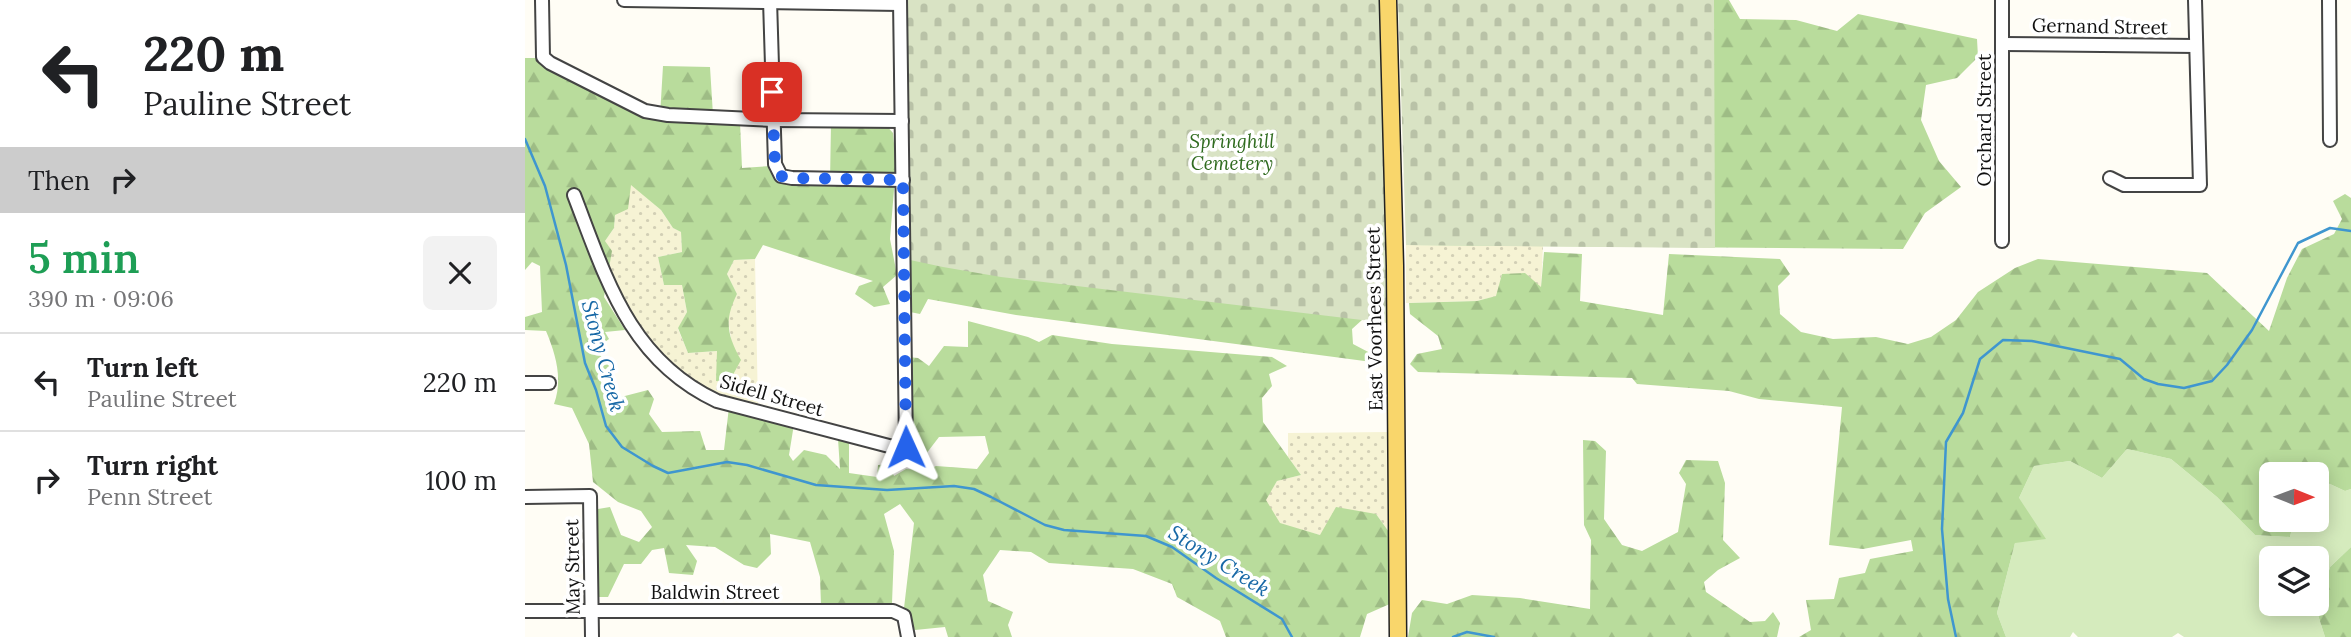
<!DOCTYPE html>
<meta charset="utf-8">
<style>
body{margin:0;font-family:Lora,serif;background:#f2f2f2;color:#202124;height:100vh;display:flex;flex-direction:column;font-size:26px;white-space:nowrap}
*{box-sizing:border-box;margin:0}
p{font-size:23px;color:#757577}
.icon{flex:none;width:38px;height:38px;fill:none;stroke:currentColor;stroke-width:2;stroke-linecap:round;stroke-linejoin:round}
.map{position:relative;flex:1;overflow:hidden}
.panel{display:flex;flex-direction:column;background:#fff;width:525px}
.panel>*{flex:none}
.guide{background:#fff;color:#202124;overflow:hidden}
.needle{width:46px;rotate:91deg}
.fabs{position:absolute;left:1734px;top:462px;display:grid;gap:14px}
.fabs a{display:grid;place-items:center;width:70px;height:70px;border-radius:10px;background:#fff;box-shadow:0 4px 18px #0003;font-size:35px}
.pin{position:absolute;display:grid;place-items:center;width:60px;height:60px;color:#fff;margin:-30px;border-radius:14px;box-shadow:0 4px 10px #0006}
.me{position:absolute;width:77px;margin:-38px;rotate:359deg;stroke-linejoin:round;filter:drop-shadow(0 0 5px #0008)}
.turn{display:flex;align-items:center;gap:24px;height:147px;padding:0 28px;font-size:32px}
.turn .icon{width:91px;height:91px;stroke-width:2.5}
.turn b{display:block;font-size:49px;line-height:60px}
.then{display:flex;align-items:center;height:66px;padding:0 28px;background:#0003;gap:14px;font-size:26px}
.round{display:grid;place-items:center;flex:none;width:74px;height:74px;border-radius:10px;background:#f2f2f2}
.overview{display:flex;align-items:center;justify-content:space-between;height:119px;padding:0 28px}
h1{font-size:42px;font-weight:600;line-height:52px;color:#1e9e55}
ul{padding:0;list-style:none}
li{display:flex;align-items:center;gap:21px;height:98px;padding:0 28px;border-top:2px solid #e0e0e0}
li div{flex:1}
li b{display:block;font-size:26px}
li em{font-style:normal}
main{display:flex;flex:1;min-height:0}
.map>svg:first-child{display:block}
.farmland{fill:url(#farmland-dots)}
.grass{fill:#d5ebbd;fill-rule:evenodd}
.forest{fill:url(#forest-firs)}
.cemetery{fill:url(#cemetery-stones)}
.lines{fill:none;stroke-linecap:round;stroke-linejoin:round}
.stream{stroke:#3f96cf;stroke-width:2.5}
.minor-casing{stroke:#444;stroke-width:16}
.major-casing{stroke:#222;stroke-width:19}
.minor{stroke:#fff;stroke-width:12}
.major{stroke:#f9d66b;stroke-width:16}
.route{stroke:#2563eb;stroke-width:12;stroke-dasharray:0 21.6}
.labels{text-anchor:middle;stroke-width:7;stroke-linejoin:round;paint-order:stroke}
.street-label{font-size:19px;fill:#111;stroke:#fff}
.park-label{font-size:19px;font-style:italic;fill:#2f6b1f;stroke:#fff}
.water-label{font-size:21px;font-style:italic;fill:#1768a6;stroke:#fff}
</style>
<main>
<section class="panel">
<div class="guide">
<div class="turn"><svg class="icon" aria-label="left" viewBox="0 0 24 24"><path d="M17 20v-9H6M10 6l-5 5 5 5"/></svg><div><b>220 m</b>Pauline Street</div></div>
<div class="then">Then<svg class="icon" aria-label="right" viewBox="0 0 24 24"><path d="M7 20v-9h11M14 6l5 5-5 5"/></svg></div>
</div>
<div class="overview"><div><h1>5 min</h1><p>390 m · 09:06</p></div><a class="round"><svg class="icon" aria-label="close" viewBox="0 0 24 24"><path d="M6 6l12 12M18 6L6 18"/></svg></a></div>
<ul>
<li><svg class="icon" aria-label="left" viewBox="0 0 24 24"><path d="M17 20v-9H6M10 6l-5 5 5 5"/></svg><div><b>Turn left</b><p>Pauline Street</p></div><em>220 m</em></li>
<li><svg class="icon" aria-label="right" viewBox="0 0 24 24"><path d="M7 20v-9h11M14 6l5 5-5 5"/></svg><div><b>Turn right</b><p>Penn Street</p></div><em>100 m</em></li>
</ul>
</section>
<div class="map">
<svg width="1826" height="637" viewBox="0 0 1826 637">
<defs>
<pattern id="farmland-dots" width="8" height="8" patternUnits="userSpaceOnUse" patternTransform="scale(1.75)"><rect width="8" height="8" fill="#f6f3d4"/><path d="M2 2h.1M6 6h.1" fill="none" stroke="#d2cfb5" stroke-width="1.8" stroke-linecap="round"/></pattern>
<pattern id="forest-firs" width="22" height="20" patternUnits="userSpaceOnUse" patternTransform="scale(1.75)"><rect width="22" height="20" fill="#b9dc9c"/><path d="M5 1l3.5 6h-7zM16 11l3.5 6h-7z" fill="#9ebc85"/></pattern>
<pattern id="cemetery-stones" width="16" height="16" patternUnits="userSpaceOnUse" patternTransform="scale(1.75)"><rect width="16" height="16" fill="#d9e3c4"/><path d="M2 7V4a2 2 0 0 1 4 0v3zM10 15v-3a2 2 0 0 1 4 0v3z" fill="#b9c2a7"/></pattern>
</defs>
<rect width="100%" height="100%" fill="#fffdf5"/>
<g class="farmland">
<path d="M106,184l30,26 12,18 8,4 1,20 -24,5 6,28h18l5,27 -9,17 10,24 29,-2v30l15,-37 -5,-31 10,-19 -10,-20 7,-14 21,-1 3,148 -35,-9 -29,-16 -43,-37 -27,-39 -14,-33 -5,-32 9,-13 1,-13z"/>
<path d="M881,245l137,1 -2,42 -39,-14 -5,22 -20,5 -71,2z"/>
<path d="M863,432l1,100 -13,-18 -56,21 -40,-11 -15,-24 12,-19 24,-6 -13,-18v-24z"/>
</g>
<path class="grass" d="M1602,449l44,10 46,38 38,38 35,2 4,-17h23v-42l28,13 6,-2v58l-21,20 -13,45 8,25h-141l-6,-4 -6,4h-94l-5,-5 -3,5h-64l-9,-24 18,-70 4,-45 15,-32 36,-5 32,17zM1746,558h46v46h-46z"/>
<g class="forest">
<path d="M1106,0h98l11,19 56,1 41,11 21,-17 119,25 1,18 -21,21 -31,7 -5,35 18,41 22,26 -36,26 -22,36 -497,-4z"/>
<path d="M0,58h17l118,58 3,-50 47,1 3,48 27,7 2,46 29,-2 12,16 47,-1 1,-57h54l8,9 3,32 -6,74 7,36 -14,12 7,17 -16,3 -19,-13 4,-8 14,-5 -110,-36 -8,14 -21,1 -7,14 10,20c-13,26 -10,41 4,66l-12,22 -13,-1 1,-30 -29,2 -10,-25 9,-16 -5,-27h-18l-6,-28 24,-5 -1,-20 -8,-4 -12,-18 -30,-25 -3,24 -13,6 -1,13 -9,13 7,10 -8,46 21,33 -20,2 4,7 -14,10 14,17 -10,10 5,14 17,7 27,-7 6,9 -5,15 13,18 38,-1 6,19h18l5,-43 65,17 -5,31 4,6 11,-11 22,5 14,14 -2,-30 11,2v32l28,4 1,-12 11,-1 5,12 12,-7 21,1 9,-4 41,3 12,-16 -4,-17 -46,1 -13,17 -12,-2 -4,-16 -2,-79 10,1 11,8 15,-20 24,1v-26l60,16 11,5 13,-7 60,9 160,13 15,9 -18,8 3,12 -10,12 1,24 38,53 -24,6 -11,19 14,23 40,12 16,-28 40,7 13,18 3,71 -25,11 -7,23h-134l-6,-16 -43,-24 -5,-13 -39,-15 -84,-6 -18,-11 -31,-2 -17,25 5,26 25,11 -5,13 4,12h-64l-3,-10 -30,3 -11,-22 10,-85 -14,-19 -16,10 10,37 -2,52 -71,2 -1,-28 -10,-35 -40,-8 1,20 -14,14 -13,-3 -29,-18 -29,-2 11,16 -4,14 -24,-2 -5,-25 -12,2 -11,14h-17l-16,33h-10v-88l12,-2 11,28 18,7 13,-15 -11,-16 -23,-9 -25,-20 -4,-38 -17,-36 -18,-4c9,-25 2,-49 -8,-73l-21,-1v-13l17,-5 -2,-46 -8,-4 -7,8z"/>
<path d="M1820,194l6,4v291l-6,2 -28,-13v-4h-46v46h23l-4,17 -35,-2 -38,-38 -46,-38 -44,-10 -25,29 -32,-17 -36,5 -15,32 27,41 -31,4 -18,70 9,24h-207l12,-7 -5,-30 28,-1 5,-21 26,-5 5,-14 43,-8 -2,-11 -48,9 -34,-4 13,-138 -83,-8 -30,-8 -92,-7 -5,-6 -214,-6 -8,-8 7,-10 25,-5 -4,-13 -28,-22 -1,-11 68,-2 19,-5 6,-22 23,-1 16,14 3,-35 38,2 -2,47 83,14 6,-61 111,5 10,15 -12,12 2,28 21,18 32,7 43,-2 32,7 23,-7 25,-17 22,-28 37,-24 23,-9 169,14 62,58 18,-53 15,-29 32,-15 8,-15 -9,-18z"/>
<path d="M385,222l458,51 19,11v24l-25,12 -10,9 1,15 19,10v8l-356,-47 -88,-16 -8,15 -10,-2z"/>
<path d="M1058,440l12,1 11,10 -2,68 18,26 20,6 36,-19 8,-48 -7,-11 7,-13 32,1 7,22 -2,57 17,18 -22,12 -14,12 2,10 44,30 15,-1 8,-9 7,11 -3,14h-369l4,-24 10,-13 25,4 25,-9 48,3 70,11 1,-69 -7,-15z"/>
<path d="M1826,547v90h-26l-8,-25 13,-45z"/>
</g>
<g class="cemetery">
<path d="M381,0h477l6,246 -3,15 1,62 -386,-46 -58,-10 -33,-7z"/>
<path d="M873,0h316l1,248 -309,-3z"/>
</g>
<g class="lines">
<g class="stream">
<path d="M0,139l20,47 21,79 19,98 11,27 10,36 16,21 31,19 15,7 59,-11 20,3 69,20 71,5 67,-4 20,3 17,8 54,28 19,5 82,6 26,11 44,31 66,41 10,18"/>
<path d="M928,637l14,-5 27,5"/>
<path d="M1431,637l-8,-38 -6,-70 4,-87 17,-29 17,-54 23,-19 29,1 88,18 24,20 14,5 26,4 28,-7 15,-16 25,-35 46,-87 32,-15 21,3"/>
</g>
<defs>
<g id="minor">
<path d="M17,0l1,57 7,6 95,48 23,4 105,5 129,1"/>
<path d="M99,0l276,4"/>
<path d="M245,0l5,164 6,12 11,2 111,2"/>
<path d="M1804,0l1,140"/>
<path d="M1478,44l193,2"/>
<path d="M1585,178l14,7h76l-5,-185"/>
<path d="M49,195c32,83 55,165 143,206l172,45 17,1 -6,-447"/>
<path d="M1477,241v-241"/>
<path d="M0,383h24"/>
<path d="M0,497l65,-1 2,141"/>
<path d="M0,611h368l11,5 4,21"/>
</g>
<path id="major" d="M863,0l7,266 3,371"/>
</defs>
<use href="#minor" class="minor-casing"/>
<use href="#major" class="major-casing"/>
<use href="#minor" class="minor"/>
<use href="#major" class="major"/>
</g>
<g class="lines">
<path class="route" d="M247,92l3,72 6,12 11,2 111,2 3,267"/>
</g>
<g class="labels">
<g class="street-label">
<text transform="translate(1575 26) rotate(1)" y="7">Gernand Street</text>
<text transform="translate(1459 120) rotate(-90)" y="7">Orchard Street</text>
<text transform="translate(849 319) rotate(-91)" y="7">East Voorhees Street</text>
<text transform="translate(247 395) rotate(16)" y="7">Sidell Street</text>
<text transform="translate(47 567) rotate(-91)" y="7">May Street</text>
<text x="190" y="599">Baldwin Street</text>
</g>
<g class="park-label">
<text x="707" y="148">Springhill<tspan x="707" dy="22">Cemetery</tspan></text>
</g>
<g class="water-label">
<text transform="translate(78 356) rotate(75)" y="7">Stony Creek</text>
<text transform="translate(694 561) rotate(32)" y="7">Stony Creek</text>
</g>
</g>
</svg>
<div class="fabs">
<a><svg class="needle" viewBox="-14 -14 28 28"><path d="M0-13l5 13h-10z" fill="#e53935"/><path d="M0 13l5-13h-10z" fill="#757577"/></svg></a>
<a><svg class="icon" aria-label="layers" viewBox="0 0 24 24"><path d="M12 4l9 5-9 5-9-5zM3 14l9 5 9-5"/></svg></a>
</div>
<div class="pin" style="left:247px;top:92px;background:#d93025"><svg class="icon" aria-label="arrive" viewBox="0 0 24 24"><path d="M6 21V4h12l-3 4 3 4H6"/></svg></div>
<svg class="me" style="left:381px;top:447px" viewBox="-20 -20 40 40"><path d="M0-17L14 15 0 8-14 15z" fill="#2563eb" stroke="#fff" stroke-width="4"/></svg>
</div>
</main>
